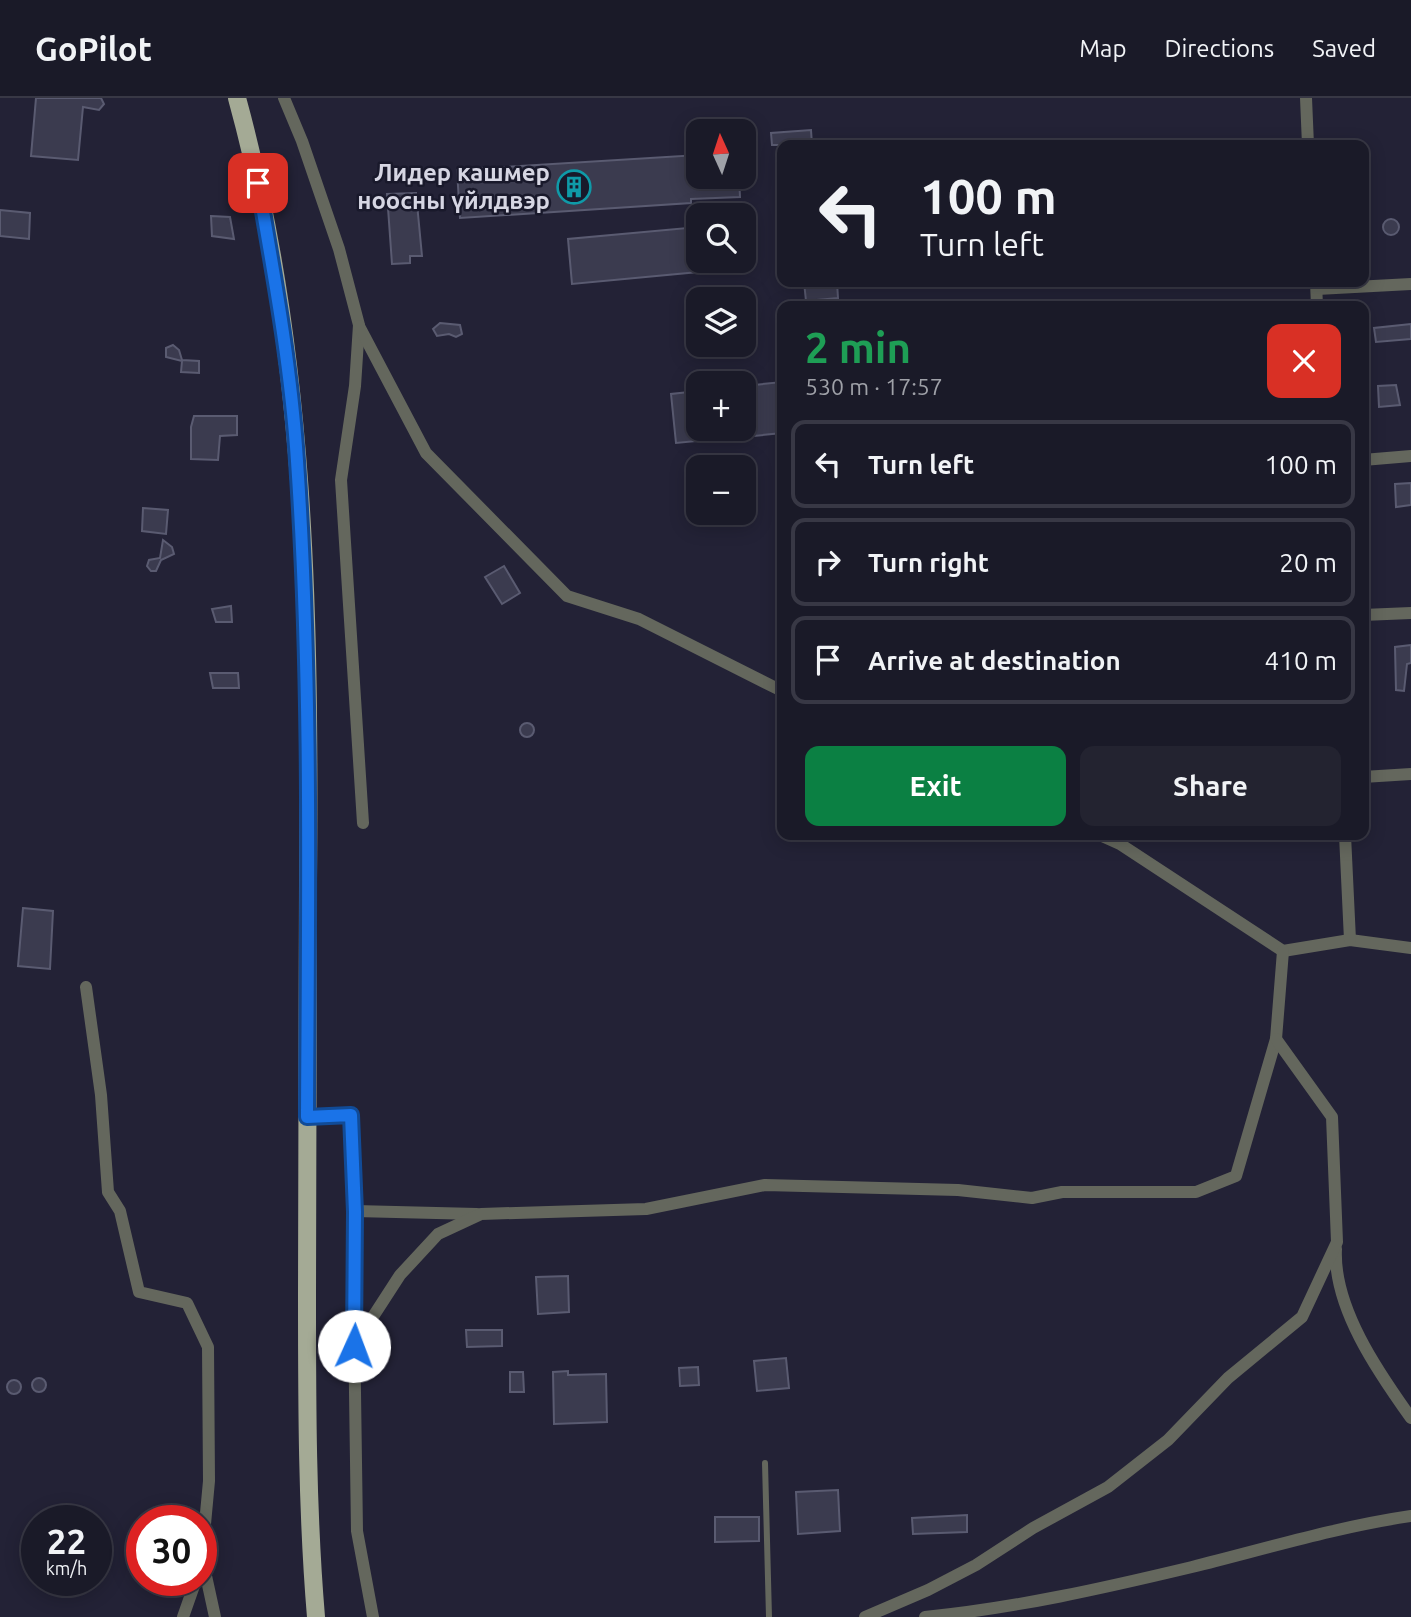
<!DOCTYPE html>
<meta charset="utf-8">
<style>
body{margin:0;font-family:Ubuntu,sans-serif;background:#232330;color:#f1f3f6;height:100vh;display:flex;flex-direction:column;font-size:26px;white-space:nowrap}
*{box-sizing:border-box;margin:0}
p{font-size:23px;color:#9fa1a8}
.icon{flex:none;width:38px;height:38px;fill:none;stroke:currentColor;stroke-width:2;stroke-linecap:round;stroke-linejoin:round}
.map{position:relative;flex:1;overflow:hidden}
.drawer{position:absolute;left:777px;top:203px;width:592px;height:539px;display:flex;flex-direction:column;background:#1a1a28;border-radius:14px;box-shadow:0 4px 18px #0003,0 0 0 2px #383845}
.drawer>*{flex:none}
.banner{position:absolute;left:777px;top:42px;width:592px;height:147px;border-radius:14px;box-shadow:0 4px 18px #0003,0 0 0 2px #383845;background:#1a1a28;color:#f1f3f6;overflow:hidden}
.needle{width:46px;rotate:357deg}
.tools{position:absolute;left:686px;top:21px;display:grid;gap:14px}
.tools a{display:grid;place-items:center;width:70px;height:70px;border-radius:14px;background:#1a1a28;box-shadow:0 4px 18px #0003,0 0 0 2px #383845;font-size:35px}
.speed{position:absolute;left:21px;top:1407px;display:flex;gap:14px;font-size:35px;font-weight:700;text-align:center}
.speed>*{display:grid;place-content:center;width:91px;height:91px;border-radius:50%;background:#1a1a28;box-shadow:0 4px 18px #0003,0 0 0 2px #383845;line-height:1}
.speed small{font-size:18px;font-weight:400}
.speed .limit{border:10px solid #d22;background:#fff;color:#111}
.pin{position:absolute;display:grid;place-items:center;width:60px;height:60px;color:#fff;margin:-30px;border-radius:14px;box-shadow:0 4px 10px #0006}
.me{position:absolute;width:77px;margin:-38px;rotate:2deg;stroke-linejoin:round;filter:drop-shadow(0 0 5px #0008)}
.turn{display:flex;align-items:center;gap:24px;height:147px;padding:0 28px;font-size:32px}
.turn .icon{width:91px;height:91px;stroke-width:2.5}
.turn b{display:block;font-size:49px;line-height:60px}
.round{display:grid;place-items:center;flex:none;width:74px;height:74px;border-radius:14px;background:#232330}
.headline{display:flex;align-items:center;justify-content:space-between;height:119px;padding:0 28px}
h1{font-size:42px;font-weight:700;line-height:52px;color:#1e9e55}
.cta{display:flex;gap:14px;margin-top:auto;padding:14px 28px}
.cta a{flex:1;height:80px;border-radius:14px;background:#0b8043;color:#fff;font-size:28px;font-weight:700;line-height:80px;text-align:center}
.cta a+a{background:#232330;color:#f1f3f6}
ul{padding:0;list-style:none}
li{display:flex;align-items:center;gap:21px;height:88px;margin:0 14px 10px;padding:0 14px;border:4px solid #383845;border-radius:14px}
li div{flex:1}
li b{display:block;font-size:26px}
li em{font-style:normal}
header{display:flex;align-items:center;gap:42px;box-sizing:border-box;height:98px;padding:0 35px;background:#1a1a28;border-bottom:2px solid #383845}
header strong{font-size:33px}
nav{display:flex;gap:38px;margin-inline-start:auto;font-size:24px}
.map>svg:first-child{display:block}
.building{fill:#3b3b4f;stroke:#5a5b71;stroke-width:2}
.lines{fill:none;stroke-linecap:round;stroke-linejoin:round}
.lane{stroke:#64675d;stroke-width:6}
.street{stroke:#64675d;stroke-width:12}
.primary{stroke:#a4aa95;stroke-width:18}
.route-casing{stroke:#114b97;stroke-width:18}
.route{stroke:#1a73e8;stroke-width:12}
.labels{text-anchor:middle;stroke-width:5;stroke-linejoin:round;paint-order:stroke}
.poi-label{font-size:24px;font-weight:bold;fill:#d6d6e3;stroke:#19192b;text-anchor:end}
</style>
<header>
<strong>GoPilot</strong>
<nav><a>Map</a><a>Directions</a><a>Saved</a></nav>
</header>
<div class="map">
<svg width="1411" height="1519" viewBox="0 0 1411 1519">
<rect width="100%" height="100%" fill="#232236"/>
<g class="building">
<path d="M36,0h65l3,6 -5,6 -16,-3 -5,53 -47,-4z"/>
<path d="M811,32l1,15h-40l-1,-12z"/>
<path d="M698,57v22h41l1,20 -49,2v4l-231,15 -3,-48z"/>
<path d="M416,95l6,63h-12v7l-18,1 -5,-70z"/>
<path d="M0,112l30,3 -1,26 -29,-3z"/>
<path d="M211,118l19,1 4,22 -22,-3z"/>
<circle cx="1391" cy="129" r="8"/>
<path d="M698,129v34h31l1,8 -158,15 -4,-45z"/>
<path d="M804,184h33l1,16 -32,3z"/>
<path d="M440,225l20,2 2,9 -6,3 -7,-3 -12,2 -4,-7z"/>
<path d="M1411,226v15l-35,3 -2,-14z"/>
<path d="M173,247l6,5 3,10 17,1v12l-18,-1 1,-11 -16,-4v-9z"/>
<path d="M782,284v51l-38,4v-51z"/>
<path d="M1396,287l4,20 -21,2 -1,-21z"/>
<path d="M698,293v38h39l1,8 -62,6 -5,-49z"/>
<path d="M194,318h43v19l-17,1 -2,24 -27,-1v-32z"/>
<path d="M1411,385v22l-15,2 -1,-23z"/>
<path d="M143,410l25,2 -2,24 -24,-3z"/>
<path d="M163,442l9,7 2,7 -13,6 -5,11h-5l-4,-5 2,-6 11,-2z"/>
<path d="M504,468l16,27 -18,11 -17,-27z"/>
<path d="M231,508l1,16h-16l-4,-13z"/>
<path d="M1411,547v18l-4,1 -3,27 -8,-1 -1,-43z"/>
<path d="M210,575h28l1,15h-26z"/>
<circle cx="527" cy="632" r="7"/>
<path d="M23,810l30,3 -3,58 -32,-3z"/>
<path d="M568,1178l1,36 -31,2 -2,-37z"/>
<path d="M466,1232h36v16l-35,1z"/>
<path d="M786,1260l3,30 -32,3 -3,-30z"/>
<path d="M698,1269l1,18 -19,1 -1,-18z"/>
<path d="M568,1273v4l38,-1 1,48 -53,2 -1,-52z"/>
<path d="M510,1274h13l1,20h-14z"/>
<circle cx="39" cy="1287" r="7"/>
<circle cx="14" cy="1289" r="7"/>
<path d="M838,1392l2,41 -42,3 -2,-42z"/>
<path d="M967,1417v17l-54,2 -1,-16z"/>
<path d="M715,1419h44v24l-44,1z"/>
</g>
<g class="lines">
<path class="lane" d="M765,1365l4,154"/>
<g class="street">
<path d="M284,0l18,43 37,108 20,76 -4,61 -14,94 22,343"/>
<path d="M1306,0l2,47"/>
<path d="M1316,184l1,24"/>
<path d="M1317,191l94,-5"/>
<path d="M359,228l67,127 141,143 72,23 143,72"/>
<path d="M1363,362l48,-4"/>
<path d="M1363,517l48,-2"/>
<path d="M1363,679l48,-3"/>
<path d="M1100,737l20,9 163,107 67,-11 61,8"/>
<path d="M1345,737l5,105"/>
<path d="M86,889l15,108 7,97 12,19 19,81 48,11 21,44 1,134 -8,86"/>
<path d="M307,1019l44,-2 6,416 16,86"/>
<path d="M355,1113l122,3"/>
<path d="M1336,1151c-3,58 42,123 75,169"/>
<path d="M354,1248l46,-71 38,-41 43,-20 165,-5 119,-24 193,5 74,8 30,-6h134l40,-16 40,-137 7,-88"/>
<path d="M203,1464l12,55"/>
<path d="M183,1519l13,-37"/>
<path d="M865,1519l63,-27 48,-25 57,-37 75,-41 60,-47 60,-62 74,-61 35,-75 -5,-125 -56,-78"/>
<path d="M925,1519c91,-9 179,-29 267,-50 73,-18 144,-40 219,-51"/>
</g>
<path class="primary" d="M237,0c70,254 73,522 71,784 -1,137 -1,275 -1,413 0,108 0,215 9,322"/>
</g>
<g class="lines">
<defs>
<path id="route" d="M258,85c16,92 33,184 39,278 15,218 11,437 10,656l44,-2 4,97 -1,134"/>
</defs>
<use href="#route" class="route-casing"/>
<use href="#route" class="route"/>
</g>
<defs>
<symbol id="building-ring" viewBox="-11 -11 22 22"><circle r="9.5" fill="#19192b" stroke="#0f9aa8" stroke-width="1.5"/><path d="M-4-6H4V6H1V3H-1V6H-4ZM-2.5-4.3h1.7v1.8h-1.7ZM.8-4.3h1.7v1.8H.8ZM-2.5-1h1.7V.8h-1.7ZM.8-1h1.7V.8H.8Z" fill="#0f9aa8"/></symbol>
</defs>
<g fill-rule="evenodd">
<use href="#building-ring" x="555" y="70" width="38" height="38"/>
</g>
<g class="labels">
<g class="poi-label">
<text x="550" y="83">Лидер кашмер<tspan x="550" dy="28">ноосны үйлдвэр</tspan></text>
</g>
</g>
</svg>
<div class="tools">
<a><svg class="needle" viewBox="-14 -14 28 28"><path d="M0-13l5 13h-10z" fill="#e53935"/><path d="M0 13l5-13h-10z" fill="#9fa1a8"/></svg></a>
<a><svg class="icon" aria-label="search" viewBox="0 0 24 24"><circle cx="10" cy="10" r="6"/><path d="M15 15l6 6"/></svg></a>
<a><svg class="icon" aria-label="layers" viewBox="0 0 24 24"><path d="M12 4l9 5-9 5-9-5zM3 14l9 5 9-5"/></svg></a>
<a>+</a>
<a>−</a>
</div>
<div class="speed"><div>22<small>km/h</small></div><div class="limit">30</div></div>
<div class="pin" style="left:258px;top:85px;background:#d93025"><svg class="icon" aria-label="arrive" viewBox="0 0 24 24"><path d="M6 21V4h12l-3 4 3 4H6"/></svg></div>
<svg class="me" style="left:354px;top:1248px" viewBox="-20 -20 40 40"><circle r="19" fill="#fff"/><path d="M0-13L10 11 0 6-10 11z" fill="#1a73e8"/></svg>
<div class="banner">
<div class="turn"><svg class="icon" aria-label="left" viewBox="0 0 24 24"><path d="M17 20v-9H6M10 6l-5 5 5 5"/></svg><div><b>100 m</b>Turn left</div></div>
</div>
<section class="drawer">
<div class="headline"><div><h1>2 min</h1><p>530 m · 17:57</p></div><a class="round" style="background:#d93025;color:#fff"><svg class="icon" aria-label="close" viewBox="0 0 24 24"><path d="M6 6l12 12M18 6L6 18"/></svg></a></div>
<ul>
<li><svg class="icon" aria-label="left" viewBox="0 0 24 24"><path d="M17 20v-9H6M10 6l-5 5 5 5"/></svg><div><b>Turn left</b></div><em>100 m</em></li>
<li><svg class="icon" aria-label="right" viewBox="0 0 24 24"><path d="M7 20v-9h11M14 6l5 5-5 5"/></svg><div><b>Turn right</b></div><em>20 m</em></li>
<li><svg class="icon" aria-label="arrive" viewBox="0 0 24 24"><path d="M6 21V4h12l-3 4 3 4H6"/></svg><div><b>Arrive at destination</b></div><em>410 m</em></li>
</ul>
<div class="cta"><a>Exit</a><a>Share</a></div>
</section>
</div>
